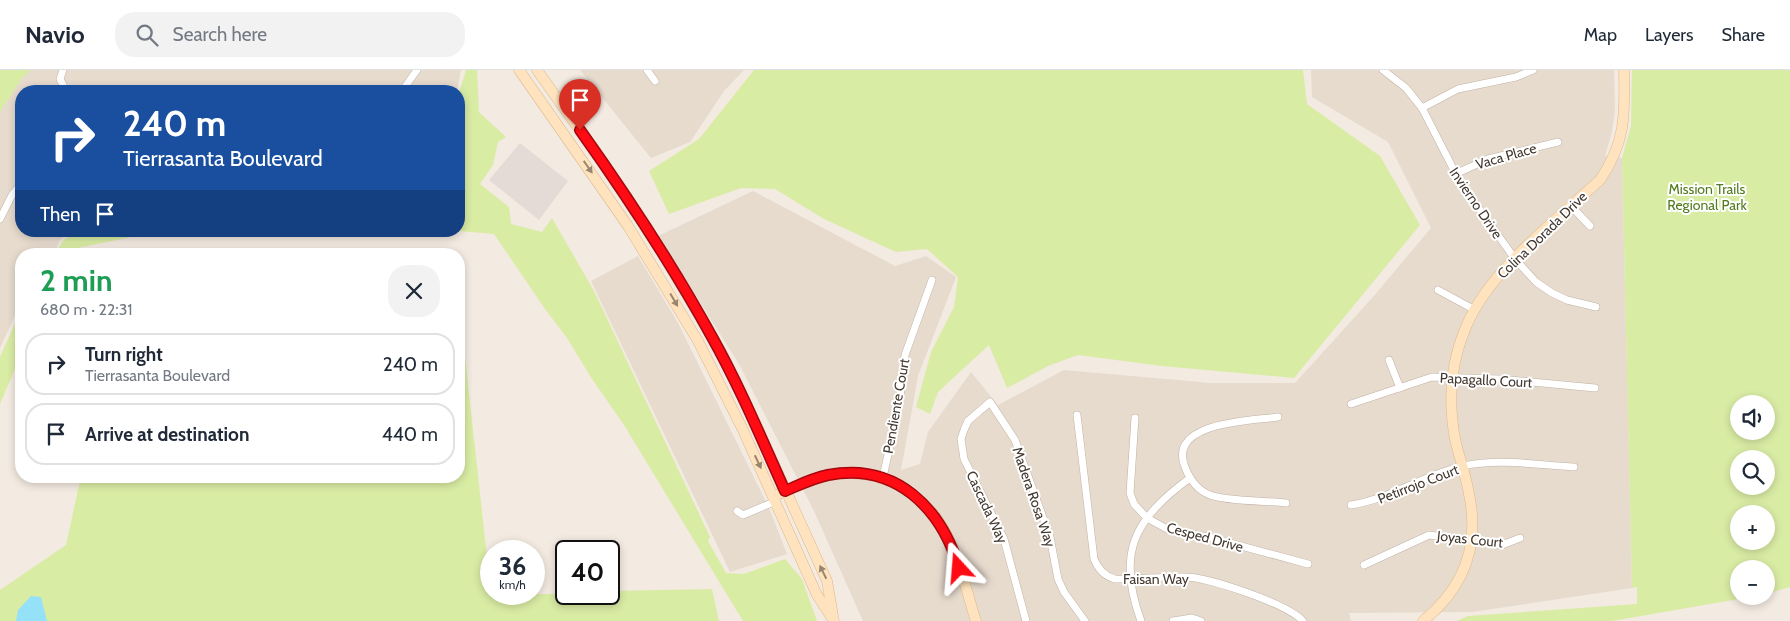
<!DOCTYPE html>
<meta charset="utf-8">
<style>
body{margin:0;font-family:Cabin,sans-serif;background:#f2f2f3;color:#1f2937;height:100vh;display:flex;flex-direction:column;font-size:19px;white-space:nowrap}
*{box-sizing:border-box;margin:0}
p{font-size:16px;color:#747a83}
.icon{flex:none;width:28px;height:28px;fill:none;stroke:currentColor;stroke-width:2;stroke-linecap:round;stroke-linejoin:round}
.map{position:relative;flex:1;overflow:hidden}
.panel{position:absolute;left:15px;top:178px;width:450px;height:235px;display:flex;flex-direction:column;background:#fff;border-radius:20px;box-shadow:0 2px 8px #0003}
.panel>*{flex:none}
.banner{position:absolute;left:15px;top:15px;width:450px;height:152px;border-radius:20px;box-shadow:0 2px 8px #0003;background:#1a4fa0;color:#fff;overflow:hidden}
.fabs{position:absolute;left:1730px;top:325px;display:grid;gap:10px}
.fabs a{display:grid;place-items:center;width:45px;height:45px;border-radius:50%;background:#fff;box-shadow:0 2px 8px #0003;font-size:25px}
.speed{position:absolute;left:480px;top:470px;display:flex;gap:10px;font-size:25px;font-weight:700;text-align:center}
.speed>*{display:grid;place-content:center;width:65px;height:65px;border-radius:50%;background:#fff;box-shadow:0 2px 8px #0003;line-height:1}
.speed small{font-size:12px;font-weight:400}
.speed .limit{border:2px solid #111;border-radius:8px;background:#fff;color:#111}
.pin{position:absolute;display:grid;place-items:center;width:42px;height:42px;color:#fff;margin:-51px -21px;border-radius:50% 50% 50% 0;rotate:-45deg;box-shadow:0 0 5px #0007}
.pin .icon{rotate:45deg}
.me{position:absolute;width:55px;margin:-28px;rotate:341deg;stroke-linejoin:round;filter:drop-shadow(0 0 4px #0008)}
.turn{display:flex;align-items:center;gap:18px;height:105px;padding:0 25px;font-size:22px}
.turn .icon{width:65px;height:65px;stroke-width:2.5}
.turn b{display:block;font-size:35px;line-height:42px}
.then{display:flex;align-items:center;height:48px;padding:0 25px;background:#0003;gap:10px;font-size:19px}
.round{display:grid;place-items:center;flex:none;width:52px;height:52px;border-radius:20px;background:#f2f2f3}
.head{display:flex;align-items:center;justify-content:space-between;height:85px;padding:0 25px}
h1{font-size:30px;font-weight:700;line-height:38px;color:#1e9e55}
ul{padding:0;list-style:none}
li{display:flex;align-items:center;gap:15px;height:62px;margin:0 10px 8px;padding:0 15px;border:2px solid #e0e1e3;border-radius:20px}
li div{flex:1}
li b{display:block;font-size:19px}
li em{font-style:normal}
header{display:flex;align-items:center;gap:30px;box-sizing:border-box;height:70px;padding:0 25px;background:#fff;border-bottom:1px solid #e0e1e3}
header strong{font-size:24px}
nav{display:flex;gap:28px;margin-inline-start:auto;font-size:18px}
.search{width:350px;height:45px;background:#f2f2f3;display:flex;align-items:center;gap:12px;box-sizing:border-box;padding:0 18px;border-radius:20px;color:#747a83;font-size:19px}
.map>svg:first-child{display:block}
.residential{fill:#e7dbce}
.industrial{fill:#e4dbd6}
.green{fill:#d9eca4;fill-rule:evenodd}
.water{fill:#94e1f8}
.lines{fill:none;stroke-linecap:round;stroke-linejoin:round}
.street-casing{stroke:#c1b2a5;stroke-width:8}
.secondary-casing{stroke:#dbb88c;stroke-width:11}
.street{stroke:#fff;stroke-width:7}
.secondary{stroke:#ffe3be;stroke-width:10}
.oneway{fill:#988670}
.route-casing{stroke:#a6070d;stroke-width:12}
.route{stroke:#ff0b14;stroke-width:9}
.labels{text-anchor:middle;stroke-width:4;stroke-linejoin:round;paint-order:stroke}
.street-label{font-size:14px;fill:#443931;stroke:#fff}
.park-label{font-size:14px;fill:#537b1f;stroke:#fff}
</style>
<header>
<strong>Navio</strong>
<div class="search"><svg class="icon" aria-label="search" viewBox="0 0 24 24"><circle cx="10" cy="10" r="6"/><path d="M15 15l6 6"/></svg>Search here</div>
<nav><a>Map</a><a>Layers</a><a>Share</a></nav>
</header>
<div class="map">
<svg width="1790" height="551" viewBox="0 0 1790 551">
<rect width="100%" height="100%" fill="#f3eae1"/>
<g class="residential">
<path d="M0,0h461l-4,21h-436v140h49l-10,9 -6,14h-33v48l-21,46z"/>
<path d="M580,0h164l-20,21 -34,51 -39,16z"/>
<path d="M1311,0h303l1,40 -3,22 -7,24 17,2 10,430 -160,24 -123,1 2,8h-488l-49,-110 -75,-147 -81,-128 95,-45 142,75 31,-10 30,21 -38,99 -17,94 19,-6 8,-32 43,-60 27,33 66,-35 147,13h84l78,-86 58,-69 -43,-86 -76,-45z"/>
<path d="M638,186l40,67 91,185 18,46 -57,18 -139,-291z"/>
</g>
<path class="industrial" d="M520,73l48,38 -29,39 -50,-40z"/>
<g class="green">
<path d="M0,0h31l-9,8 -22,34z"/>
<path d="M466,0h11l2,42 27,25 -8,5 -5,23 -13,19 29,23 2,17 31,8 10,-14 42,73 116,246 -2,4 18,32 18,1 41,-15 17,20 15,42h-74l-119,-196 -32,-46 -25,-41 -22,-29 -51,-75 -35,-3v-138z"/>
<path d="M754,0h549l4,34 73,52 40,69 -126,153 -132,-12 -84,-11 -30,11 -41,22 -18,-43 -51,47 -8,22 -14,-7 15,-55 23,-45 4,-30 -31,-28 -31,3 -72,-33 -49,-30 -34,-1 -72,26 -20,-43 50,-32z"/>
<path d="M1632,0h158v517l-24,7v-25h-27v27h17l-144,25h-155l11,-5 169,-12v-17l-5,1 -10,-430 9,-32zM1739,334h27v27h-27zM1739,389h27v27h-27zM1739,444h27v27h-27z"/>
<path d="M75,161h87l-95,19 -2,4h-9l6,-12z"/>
<path d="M459,232l32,292h118v-3l103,-2 7,32h-719v-31l66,-45 15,-69h378z"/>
<path d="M21,240v45l-21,49v-47z"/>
</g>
<path class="water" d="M31,526l10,1 6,24h-31l2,-11z"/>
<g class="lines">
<defs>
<g id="street">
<path d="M63,0l-3,9 6,12"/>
<path d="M647,0l8,11"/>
<path d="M1383,0l23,18 16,20 38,74 55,77 21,23 16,11 15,7 29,7"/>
<path d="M402,21l15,-21"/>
<path d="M1422,38l36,-19 58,-12 17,-7"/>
<path d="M1455,104l33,-15 70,-17"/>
<path d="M1571,136l19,20"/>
<path d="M0,149l12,-24 9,-11"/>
<path d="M1438,220l37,20"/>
<path d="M1389,290l11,28"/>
<path d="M1351,334l81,-27 67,2 96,9"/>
<path d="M1077,345l17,144c4,10 10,17 21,20 23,1 46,-3 70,-2 23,0 103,27 118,44"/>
<path d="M1278,347c-28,4 -111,5 -93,50 5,13 12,23 25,28 14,6 59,6 76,8"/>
<path d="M1135,348l-5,75 4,11 13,14 22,12 39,7 100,27"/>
<path d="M883,407l16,-72 6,-50 27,-75"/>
<path d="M1351,435c39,-6 73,-30 112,-39 36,-8 74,-1 111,1"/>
<path d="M737,441l6,4 33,-14"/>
<path d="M1364,495l65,-30 73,10 18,-7"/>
<path d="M1026,551l-22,-82 -40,-80 -3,-20 3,-9 4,-9 22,-19 25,38 35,97 8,42 6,13 21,29"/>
<path d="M1141,551c-25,-68 -7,-102 49,-143"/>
<path d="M1173,551l19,-3 9,3"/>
</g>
<g id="secondary">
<path d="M519,0l109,156 70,115 44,87 75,167 17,26"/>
<path d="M537,0l64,90 60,91 51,86 28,53 87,191 6,35"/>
<path d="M779,424c16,-7 32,-16 50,-19 51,-9 96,17 119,62 13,26 19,57 28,84"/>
<path d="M1423,551c41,-33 57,-75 46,-127 -3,-19 -10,-37 -14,-55 -7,-38 -4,-77 11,-112 22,-55 91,-108 134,-147 26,-38 25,-66 24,-110"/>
</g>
</defs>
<use href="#street" class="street-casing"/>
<use href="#secondary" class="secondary-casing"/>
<use href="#street" class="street"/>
<use href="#secondary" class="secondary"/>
</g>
<defs><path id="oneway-solid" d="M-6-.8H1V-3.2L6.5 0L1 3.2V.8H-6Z" transform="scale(1.25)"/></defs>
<g class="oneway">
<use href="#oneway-solid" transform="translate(588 97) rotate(55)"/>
<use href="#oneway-solid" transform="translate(674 230) rotate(60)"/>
<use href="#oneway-solid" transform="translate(758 392) rotate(65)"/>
<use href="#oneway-solid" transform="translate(823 502) rotate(-116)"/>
</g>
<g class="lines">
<defs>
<path id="route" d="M580,60c47,66 93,136 132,207 28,50 50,103 73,154 14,-6 28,-13 43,-16 68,-13 113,33 131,93"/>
</defs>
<use href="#route" class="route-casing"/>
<use href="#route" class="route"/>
</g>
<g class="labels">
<g class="street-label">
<text transform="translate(1506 86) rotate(-16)" y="5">Vaca Place</text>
<text transform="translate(1476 133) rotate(56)" y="5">Invierno Drive</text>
<text transform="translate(1542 165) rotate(-44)" y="5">Colina Dorada Drive</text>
<text transform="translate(1486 310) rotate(3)" y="5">Papagallo Court</text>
<text transform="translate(896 336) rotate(-80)" y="5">Pendiente Court</text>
<text transform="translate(1418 414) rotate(-21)" y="5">Petirrojo Court</text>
<text transform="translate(1034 427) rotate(71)" y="5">Madera Rosa Way</text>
<text transform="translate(987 437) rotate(65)" y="5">Cascada Way</text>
<text transform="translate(1205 467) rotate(15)" y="5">Cesped Drive</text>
<text transform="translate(1470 469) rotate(6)" y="5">Joyas Court</text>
<text x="1156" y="514">Faisan Way</text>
</g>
<g class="park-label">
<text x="1707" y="124">Mission Trails<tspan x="1707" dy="16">Regional Park</tspan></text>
</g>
</g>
</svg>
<div class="fabs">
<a><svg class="icon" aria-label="sound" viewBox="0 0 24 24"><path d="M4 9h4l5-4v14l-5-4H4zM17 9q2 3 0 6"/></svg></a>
<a><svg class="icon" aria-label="search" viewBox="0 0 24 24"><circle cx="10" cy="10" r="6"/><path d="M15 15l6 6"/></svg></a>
<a>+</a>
<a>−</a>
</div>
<div class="speed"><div>36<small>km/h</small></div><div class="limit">40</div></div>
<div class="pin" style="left:580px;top:60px;background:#d93025"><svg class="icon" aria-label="arrive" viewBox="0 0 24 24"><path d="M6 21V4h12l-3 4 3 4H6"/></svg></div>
<svg class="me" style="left:959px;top:498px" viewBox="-20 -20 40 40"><path d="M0-17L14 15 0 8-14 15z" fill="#ff0b14" stroke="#fff" stroke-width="4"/></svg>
<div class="banner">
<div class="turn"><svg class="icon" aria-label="right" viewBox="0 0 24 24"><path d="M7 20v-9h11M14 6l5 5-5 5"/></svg><div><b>240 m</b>Tierrasanta Boulevard</div></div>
<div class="then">Then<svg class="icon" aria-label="arrive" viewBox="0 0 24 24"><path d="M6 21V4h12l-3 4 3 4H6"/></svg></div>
</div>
<section class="panel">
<div class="head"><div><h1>2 min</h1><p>680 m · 22:31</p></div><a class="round"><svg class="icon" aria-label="close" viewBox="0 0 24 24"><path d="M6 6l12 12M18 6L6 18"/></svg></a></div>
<ul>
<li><svg class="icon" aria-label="right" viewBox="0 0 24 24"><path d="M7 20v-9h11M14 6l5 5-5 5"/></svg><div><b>Turn right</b><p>Tierrasanta Boulevard</p></div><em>240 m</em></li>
<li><svg class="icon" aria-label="arrive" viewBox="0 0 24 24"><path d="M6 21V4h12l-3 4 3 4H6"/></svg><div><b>Arrive at destination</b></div><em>440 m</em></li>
</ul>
</section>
</div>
